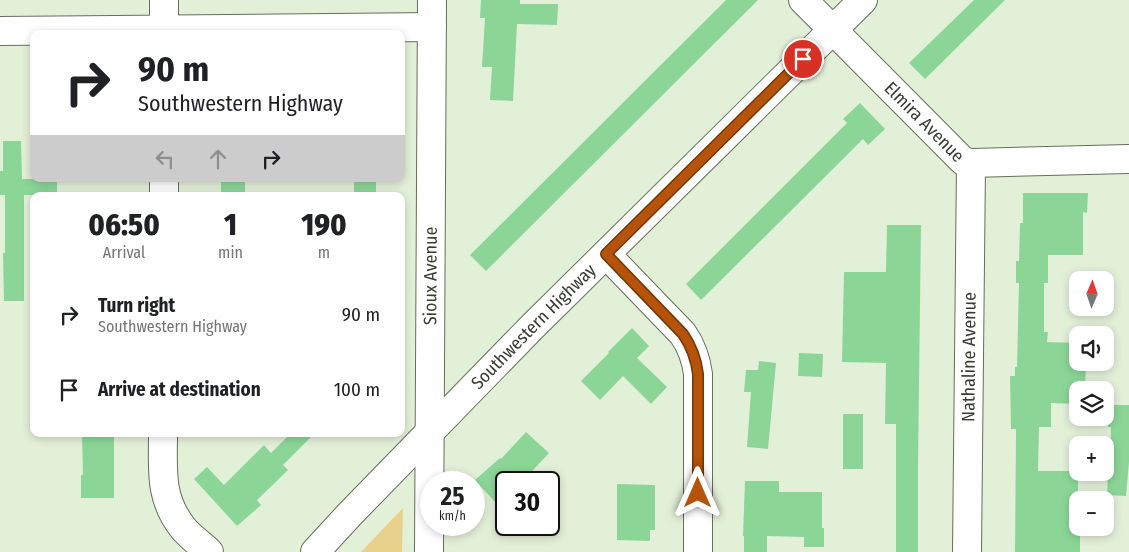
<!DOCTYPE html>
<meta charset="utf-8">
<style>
body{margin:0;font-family:"Fira Sans Condensed",sans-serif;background:#f2f2f2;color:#202124;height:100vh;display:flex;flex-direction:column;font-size:19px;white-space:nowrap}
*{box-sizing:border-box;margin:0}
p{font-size:16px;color:#757577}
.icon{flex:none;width:28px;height:28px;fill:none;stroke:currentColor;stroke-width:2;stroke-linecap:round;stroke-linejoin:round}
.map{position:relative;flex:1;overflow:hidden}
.sheet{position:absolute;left:30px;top:192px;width:375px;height:245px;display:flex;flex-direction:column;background:#fff;border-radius:10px;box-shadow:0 2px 8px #0003}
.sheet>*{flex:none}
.banner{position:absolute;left:30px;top:30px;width:375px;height:152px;border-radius:10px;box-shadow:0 2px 8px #0003;background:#fff;color:#202124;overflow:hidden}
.needle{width:32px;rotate:2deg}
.buttons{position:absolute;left:1069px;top:271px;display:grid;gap:10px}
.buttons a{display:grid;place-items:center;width:45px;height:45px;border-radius:10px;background:#fff;box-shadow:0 2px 8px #0003;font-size:25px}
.speed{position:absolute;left:420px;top:471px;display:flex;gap:10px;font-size:25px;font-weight:700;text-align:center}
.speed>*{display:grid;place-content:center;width:65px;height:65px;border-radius:50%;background:#fff;box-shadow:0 2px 8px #0003;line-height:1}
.speed small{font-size:12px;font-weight:400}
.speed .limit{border:2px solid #111;border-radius:8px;background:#fff;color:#111}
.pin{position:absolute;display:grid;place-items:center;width:42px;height:42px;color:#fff;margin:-21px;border:2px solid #fff;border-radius:50%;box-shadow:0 1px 5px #0007}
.me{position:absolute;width:55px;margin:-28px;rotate:0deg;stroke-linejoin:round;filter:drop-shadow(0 0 4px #0008)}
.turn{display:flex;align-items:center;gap:18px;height:105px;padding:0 25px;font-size:22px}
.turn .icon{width:65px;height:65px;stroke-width:2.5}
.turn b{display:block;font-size:35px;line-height:42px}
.lanes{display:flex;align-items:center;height:48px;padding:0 25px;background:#0003;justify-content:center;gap:25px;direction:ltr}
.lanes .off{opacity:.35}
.eta{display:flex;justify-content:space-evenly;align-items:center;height:85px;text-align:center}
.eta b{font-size:30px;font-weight:800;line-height:35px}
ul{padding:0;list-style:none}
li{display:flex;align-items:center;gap:15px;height:75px;padding:0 25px}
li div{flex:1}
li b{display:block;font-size:19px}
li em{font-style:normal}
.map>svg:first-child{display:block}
.green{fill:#e8d18a}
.building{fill:#8bd697}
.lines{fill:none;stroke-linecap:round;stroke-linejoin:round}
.minor-casing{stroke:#656f5b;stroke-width:30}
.minor{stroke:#fff;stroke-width:28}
.route-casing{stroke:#753606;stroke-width:12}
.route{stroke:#b45309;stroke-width:9}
.labels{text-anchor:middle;stroke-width:5;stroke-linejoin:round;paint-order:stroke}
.street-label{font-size:18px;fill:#383d34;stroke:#fff}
</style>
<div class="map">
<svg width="1129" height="552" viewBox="0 0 1129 552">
<rect width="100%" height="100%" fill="#e3f0d8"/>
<path class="green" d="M403,508l-1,44h-41z"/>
<g class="building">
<path d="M481,0h39v4h38l-1,21 -40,-1 -4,77 -23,-1 2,-33h-10l3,-49h-5z"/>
<path d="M726,0h32l-272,271 -16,-16z"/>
<path d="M974,0h31l-80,79 -16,-16z"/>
<path d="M860,103l25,26 -17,16 -5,-6 -162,161 -15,-16 161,-161 -4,-4z"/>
<path d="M3,141h18l1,38h35v16h-33v106h-20l-1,-48h2v-58h-5v-24h3z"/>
<rect x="221" y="179" width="24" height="17"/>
<rect x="354" y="179" width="22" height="17"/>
<path d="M1023,193h65l-1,20 -4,-1v43h-35v28h-4v49h4l-1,10 31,1v19h8l-1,28h-7v14l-27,-1v24h-12l-1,44h40v57h2v24h-65l1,-115v-8h-5l-1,-53h5v-9h2l2,-84h-3v-22h3l1,-38h3z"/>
<path d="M887,225h34l-3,239v88h-22v-128h-11l1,-61 -44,-1 2,-90h42z"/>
<path d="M632,328l17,18 -12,12 30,29 -16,17 -28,-28 -23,24 -19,-19 28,-28 -1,-1z"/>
<path d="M799,353l24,1 -1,23 -24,-1z"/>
<path d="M759,361l17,2 -8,86 -21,-2 4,-55h-7l2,-22h12z"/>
<path d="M1108,405h21v57l-3,34 -19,-1 1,-23h2l1,-45h-3z"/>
<rect x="843" y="414" width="20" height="55"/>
<path d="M526,432l23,21 -27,29h-16v32l-31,-34 25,-22 1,1z"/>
<path d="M82,434h32v64h-33v-23h2z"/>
<path d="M290,434h24l-31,31 5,5 -31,30 4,5 -24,21 -43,-47 13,-12 17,18 40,-40 7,8z"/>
<path d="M745,481h34v11h43v36h2v19h-20v-10l-37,-1v16h-23v-16h-1z"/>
<path d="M617,484l38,1v45h-5v11l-33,-1z"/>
</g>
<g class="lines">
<defs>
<g id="minor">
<path d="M164,0v34"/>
<path id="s1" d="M803,0l160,161 8,2 158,-4"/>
<path d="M0,31l432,-4"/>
<path d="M164,196v-17"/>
<path d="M606,254l77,80c9,13 13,24 15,40v178"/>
<path d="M163,434c0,35 -4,64 20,94 7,9 18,16 26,24"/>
<path id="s2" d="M315,552l34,-37 183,-188 331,-327"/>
<path id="s3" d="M429,552l3,-552"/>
<path id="s4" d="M967,552l4,-389"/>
</g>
</defs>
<use href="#minor" class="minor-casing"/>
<use href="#minor" class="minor"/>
</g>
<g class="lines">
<defs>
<path id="route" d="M698,493v-119c-2,-16 -6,-27 -15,-40l-77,-80 197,-195"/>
</defs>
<use href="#route" class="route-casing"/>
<use href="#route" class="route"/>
</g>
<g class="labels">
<g class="street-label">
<text dy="6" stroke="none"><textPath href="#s1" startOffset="172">Elmira Avenue</textPath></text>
<text dy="6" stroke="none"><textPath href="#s3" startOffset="276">Sioux Avenue</textPath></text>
<text dy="6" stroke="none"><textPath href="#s2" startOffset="314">Southwestern Highway</textPath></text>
<text dy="6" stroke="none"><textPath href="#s4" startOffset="195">Nathaline Avenue</textPath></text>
</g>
</g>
</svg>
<div class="buttons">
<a><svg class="needle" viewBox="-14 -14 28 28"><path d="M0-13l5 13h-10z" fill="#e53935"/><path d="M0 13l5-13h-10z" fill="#757577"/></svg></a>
<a><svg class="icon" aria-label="sound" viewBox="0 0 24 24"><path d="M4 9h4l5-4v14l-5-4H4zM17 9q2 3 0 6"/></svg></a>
<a><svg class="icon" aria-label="layers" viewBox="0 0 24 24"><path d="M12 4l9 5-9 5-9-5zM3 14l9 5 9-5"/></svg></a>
<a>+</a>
<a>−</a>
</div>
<div class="speed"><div>25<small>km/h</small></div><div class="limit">30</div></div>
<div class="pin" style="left:803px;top:59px;background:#d93025"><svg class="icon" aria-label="arrive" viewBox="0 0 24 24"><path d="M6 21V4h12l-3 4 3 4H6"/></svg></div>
<svg class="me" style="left:698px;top:493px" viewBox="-20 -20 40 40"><path d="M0-17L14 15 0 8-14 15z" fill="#b45309" stroke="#fff" stroke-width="4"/></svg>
<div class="banner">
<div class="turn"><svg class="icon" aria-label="right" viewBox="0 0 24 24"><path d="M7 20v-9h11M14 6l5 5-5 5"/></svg><div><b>90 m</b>Southwestern Highway</div></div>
<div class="lanes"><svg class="icon off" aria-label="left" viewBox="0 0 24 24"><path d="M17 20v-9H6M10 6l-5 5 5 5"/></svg><svg class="icon off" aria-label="ahead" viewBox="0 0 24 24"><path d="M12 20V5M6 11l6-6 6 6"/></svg><svg class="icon" aria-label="right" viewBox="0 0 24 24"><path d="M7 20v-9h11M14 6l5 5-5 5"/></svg></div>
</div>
<section class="sheet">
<div class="eta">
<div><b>06:50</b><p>Arrival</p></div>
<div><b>1</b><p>min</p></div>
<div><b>190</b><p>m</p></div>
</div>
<ul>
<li><svg class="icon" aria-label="right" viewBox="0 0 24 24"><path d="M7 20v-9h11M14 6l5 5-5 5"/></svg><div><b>Turn right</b><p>Southwestern Highway</p></div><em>90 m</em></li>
<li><svg class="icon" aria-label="arrive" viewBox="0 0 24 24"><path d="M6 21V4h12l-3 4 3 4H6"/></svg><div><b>Arrive at destination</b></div><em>100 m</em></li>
</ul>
</section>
</div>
